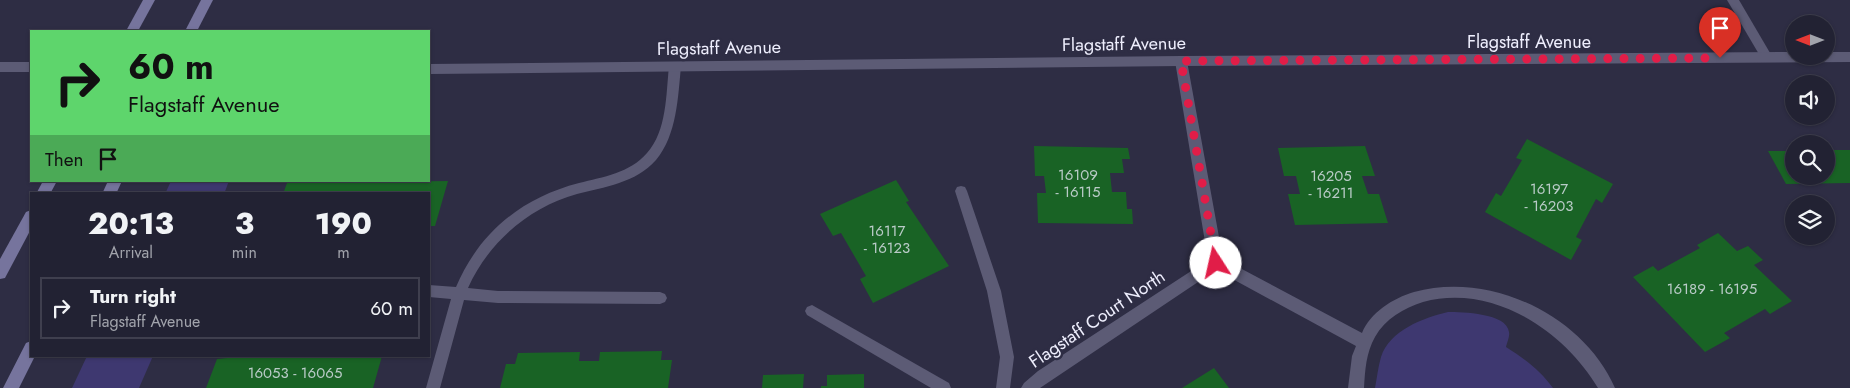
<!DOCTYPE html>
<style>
body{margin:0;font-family:Jost,sans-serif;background:#2e2f3f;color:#f1f3f6;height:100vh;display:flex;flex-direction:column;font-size:19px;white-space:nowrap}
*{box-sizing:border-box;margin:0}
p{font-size:16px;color:#a2a4ac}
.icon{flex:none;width:28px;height:28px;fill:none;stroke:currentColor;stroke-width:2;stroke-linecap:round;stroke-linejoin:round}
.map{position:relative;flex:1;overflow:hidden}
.panel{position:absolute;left:30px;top:192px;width:400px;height:165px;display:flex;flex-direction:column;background:#223;border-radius:0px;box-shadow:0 1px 4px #0004,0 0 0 1px #3f3f4e}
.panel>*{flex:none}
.top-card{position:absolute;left:30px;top:30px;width:400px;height:152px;border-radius:0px;box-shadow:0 1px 4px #0004,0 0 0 1px #3f3f4e;background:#5ed56c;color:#111;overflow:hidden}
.needle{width:32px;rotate:270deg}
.tools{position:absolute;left:1785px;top:15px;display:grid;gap:10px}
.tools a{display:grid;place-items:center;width:50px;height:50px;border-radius:50%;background:#223;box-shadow:0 1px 4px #0004,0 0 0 1px #3f3f4e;font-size:25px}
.pin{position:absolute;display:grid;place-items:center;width:42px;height:42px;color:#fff;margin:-51px -21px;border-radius:50% 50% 50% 0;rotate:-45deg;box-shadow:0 0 5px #0007}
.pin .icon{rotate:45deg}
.me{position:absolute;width:55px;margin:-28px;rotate:350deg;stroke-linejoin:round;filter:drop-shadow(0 0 4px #0008)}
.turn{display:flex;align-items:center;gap:18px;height:105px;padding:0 15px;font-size:22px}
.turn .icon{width:65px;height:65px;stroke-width:2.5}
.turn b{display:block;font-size:35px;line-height:42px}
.then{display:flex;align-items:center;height:48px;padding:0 15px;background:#0003;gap:10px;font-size:19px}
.eta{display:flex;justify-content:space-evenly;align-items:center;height:85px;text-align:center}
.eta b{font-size:30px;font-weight:800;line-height:35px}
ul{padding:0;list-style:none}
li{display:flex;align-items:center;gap:15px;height:62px;margin:0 10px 8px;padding:0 5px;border:2px solid #3f3f4e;border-radius:0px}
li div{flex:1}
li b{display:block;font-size:19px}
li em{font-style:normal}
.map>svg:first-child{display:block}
.green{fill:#3e3870}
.building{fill:#196325}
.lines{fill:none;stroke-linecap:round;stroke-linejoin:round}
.service{fill:#5c5b75;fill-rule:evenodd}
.minor{fill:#5c5b75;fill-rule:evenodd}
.tertiary{fill:#5c5b75;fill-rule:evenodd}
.secondary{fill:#76749d;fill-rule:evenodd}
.route{stroke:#e11d48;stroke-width:9;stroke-dasharray:0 16.2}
.labels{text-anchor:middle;stroke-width:5;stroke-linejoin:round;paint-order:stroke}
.number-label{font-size:15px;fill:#b9cbc7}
.street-label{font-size:18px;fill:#eeeefd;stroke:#2e2d44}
</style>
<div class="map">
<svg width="1850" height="388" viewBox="0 0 1850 388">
<rect width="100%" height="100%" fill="#2e2d44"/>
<g class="green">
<path d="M171,181h58l-5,13h-59z"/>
<path d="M1448,312c14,0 59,1 61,20 1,4 -2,11 -3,15 19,12 34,23 47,41h-178c2,-10 3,-21 6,-31 9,-27 42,-39 67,-45z"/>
<path d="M87,356h66l-14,32h-67z"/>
</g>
<g class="building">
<path d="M1527,139l86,45 -11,19 -6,-4 -20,38 6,3 -11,20 -86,-48 11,-19 5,3 21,-36 -6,-2z"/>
<path d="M1034,146l94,2 2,11h-8l2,14h-14l2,19h14l1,17h5l1,15 -95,-1 -1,-30h9l-2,-17h-9z"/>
<path d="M1365,146l10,30h-13l6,18h11l9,29 -93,2 -7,-31h12l-4,-18h-12l-6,-28z"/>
<path d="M1826,150h24v33l-64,1 -18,-33h26v25h32z"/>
<path d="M896,180l13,21 -3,1 43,64 -76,37 -13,-24 6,-3 -25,-43 -8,3 -13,-22z"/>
<path d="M448,181l-13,45h-6v-32h-146l4,-11z"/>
<path d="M1718,233l19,18 11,-5 15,14 -9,5 38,36 -22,13 -5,-5 -41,24 6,5 -25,14 -72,-75 20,-11 5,5 42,-23 -3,-3z"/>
<path d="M662,351l-1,9h11l-4,28h-168l6,-24h9l3,-11 62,-1 -1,9h20l1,-9z"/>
<path d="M228,356l63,1 91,-1 -9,32h-167l11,-29 10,-1z"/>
<path d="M1214,368l15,20h-47z"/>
<path d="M804,374l-1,14h-41l1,-13z"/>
<path d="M864,374v14h-43v-2h6v-11z"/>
</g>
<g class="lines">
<g class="service">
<path d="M675,62l6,4c-3,31 -4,69 -25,94 -20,23 -52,27 -79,34 -48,13 -89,49 -109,94l30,3 162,1 5,2 2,4 -2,4 -5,2 -162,-1 -34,-3 -24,88h-14l25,-89 -22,-2v-12l27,2c23,-54 65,-89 123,-104 24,-6 51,-10 68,-30 20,-22 19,-59 22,-87z"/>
<path d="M961,186l4,1 2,4 34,100 13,66 -4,31h-14l4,-31 -13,-66 -32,-100 2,-4z"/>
<path d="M812,305l137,78 2,5h-20l-124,-73 -2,-4 2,-4z"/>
</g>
<g class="minor">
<path d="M1727,0h12l34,58 -2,3h-8z"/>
<path d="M1181,56l4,2 2,3 36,198 139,74c8,-20 31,-35 52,-41 76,-21 169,23 201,96h-17c-34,-57 -105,-105 -175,-86 -19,6 -38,17 -48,35 -9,16 -10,33 -11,51h-16l4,-32 4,-10 -140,-76 -176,118h-19l3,-5 14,-12 170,-111 -33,-199 2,-3z"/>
</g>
<g class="tertiary">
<path d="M1794,52v4h32v-4h24v10l-669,4 -752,8v-10l752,-8z"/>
<rect x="0" y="62" width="31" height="10"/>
</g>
<g class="secondary">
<path d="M143,0h12l-17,31h-12z"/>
<path d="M201,0h12l-16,31h-12z"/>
<path d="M43,181h14l-7,13h-14z"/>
<path d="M108,181h14l-6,13h-14z"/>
<path d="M31,210v19l-26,49 -5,1v-20l26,-47z"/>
<path d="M31,341v15h4l-16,32h-16l23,-45z"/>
</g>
</g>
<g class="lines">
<path class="route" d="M1216,263l-35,-202 539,-3"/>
</g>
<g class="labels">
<g class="number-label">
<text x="1078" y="180">16109<tspan x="1078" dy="17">- 16115</tspan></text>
<text x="1331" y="181">16205<tspan x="1331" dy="17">- 16211</tspan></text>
<text x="1549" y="194">16197<tspan x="1549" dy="17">- 16203</tspan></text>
<text x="887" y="236">16117<tspan x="887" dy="17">- 16123</tspan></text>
<text x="1712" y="294">16189 - 16195</text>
<text x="295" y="378">16053 - 16065</text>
</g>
<g class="street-label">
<text x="1529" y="48">Flagstaff Avenue</text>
<text transform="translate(1124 44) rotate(-1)" y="6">Flagstaff Avenue</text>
<text transform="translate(719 48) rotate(-1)" y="6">Flagstaff Avenue</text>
<text transform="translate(1097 319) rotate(-34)" y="6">Flagstaff Court North</text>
</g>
</g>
</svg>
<div class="tools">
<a><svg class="needle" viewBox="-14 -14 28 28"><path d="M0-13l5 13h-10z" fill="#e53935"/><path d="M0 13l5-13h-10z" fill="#a2a4ac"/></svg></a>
<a><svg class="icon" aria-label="sound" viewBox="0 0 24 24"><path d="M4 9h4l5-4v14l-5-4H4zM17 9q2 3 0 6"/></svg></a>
<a><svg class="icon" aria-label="search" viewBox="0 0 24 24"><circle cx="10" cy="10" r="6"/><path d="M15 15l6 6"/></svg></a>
<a><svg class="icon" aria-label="layers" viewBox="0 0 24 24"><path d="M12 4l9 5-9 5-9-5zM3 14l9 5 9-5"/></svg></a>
</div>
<div class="pin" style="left:1720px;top:58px;background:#d93025"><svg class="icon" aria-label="arrive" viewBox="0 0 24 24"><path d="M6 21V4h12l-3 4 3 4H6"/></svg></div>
<svg class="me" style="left:1216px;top:263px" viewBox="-20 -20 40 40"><circle r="19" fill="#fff"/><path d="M0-13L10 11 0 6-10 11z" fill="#e11d48"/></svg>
<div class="top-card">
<div class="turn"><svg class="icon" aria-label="right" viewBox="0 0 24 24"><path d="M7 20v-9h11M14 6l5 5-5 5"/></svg><div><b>60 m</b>Flagstaff Avenue</div></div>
<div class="then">Then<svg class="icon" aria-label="arrive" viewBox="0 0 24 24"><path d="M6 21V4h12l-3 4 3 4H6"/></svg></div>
</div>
<section class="panel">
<div class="eta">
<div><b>20:13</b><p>Arrival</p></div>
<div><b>3</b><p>min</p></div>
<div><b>190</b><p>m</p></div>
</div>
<ul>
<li><svg class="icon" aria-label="right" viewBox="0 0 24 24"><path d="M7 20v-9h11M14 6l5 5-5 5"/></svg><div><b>Turn right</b><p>Flagstaff Avenue</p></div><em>60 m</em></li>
</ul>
</section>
</div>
